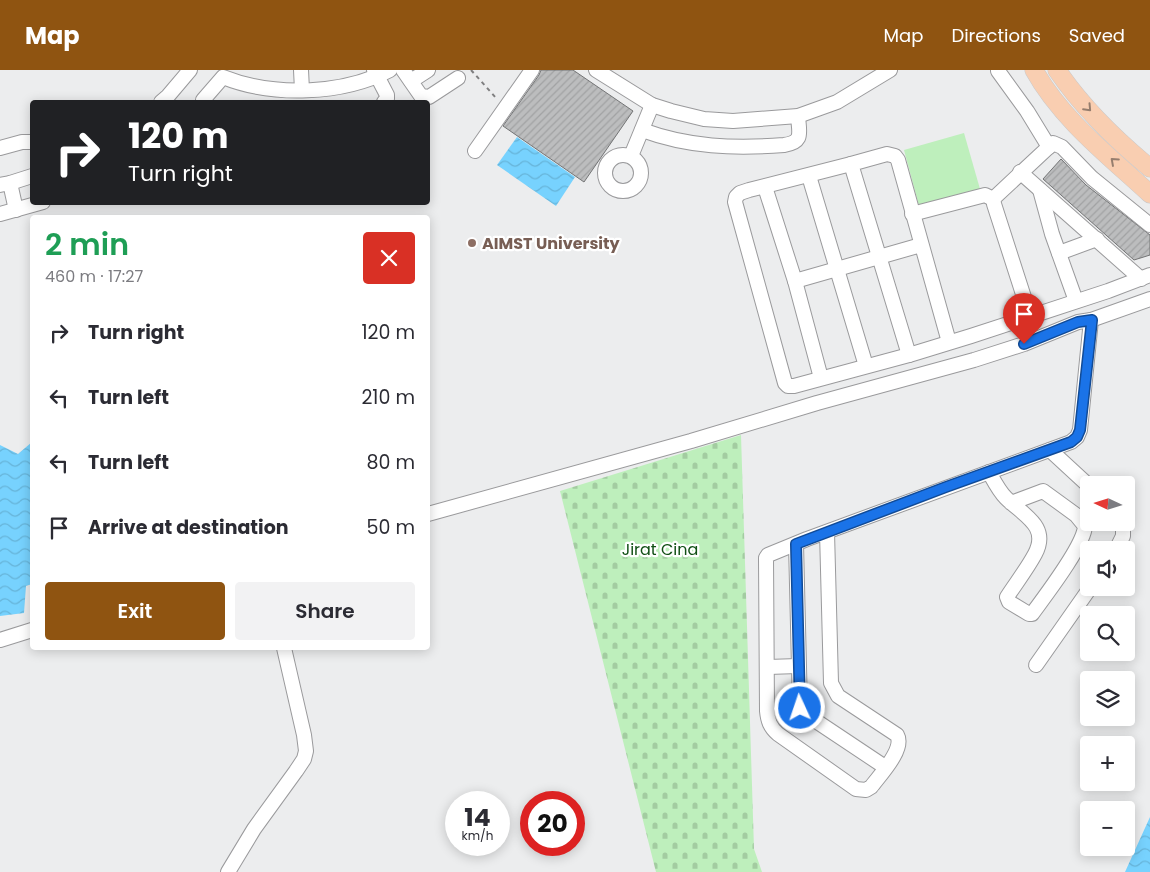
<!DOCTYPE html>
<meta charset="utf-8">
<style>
body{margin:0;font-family:Poppins,sans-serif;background:#f2f2f3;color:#2b2b33;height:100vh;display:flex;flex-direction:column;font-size:19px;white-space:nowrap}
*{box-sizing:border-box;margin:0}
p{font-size:16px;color:#7c7c81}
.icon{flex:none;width:28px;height:28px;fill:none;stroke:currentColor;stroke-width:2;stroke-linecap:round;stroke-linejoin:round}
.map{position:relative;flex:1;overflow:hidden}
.sheet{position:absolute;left:30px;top:145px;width:400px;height:435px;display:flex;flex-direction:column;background:#fff;border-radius:5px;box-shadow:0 2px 12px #0003}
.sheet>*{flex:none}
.hud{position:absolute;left:30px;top:30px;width:400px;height:105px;border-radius:5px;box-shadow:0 2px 12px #0003;background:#202124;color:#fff;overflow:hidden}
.needle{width:32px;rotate:274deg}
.controls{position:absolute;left:1080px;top:406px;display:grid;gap:10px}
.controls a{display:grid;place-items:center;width:55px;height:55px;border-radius:5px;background:#fff;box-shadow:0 2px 12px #0003;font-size:25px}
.speed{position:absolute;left:445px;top:721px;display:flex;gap:10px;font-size:25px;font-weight:700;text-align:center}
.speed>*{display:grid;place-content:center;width:65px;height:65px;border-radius:50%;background:#fff;box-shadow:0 2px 12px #0003;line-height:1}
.speed small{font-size:12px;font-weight:400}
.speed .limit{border:8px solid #d22;background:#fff;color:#111}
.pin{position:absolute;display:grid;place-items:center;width:42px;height:42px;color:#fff;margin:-51px -21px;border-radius:50% 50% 50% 0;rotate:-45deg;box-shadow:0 0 5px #0007}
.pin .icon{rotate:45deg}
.me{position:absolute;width:55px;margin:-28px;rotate:357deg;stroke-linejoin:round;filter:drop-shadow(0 0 4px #0008)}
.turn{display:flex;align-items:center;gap:18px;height:105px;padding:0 15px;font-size:22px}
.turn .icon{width:65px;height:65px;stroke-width:2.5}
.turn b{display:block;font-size:35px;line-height:42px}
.round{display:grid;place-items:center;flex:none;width:52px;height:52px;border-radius:5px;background:#f2f2f3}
.headline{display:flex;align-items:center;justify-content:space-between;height:85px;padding:0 15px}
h1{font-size:30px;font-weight:600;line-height:38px;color:#1e9e55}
.action{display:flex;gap:10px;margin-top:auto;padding:10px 15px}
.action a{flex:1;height:58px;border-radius:5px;background:#8f5411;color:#fff;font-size:20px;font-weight:600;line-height:58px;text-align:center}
.action a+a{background:#f2f2f3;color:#2b2b33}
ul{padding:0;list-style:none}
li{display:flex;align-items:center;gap:15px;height:65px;padding:0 15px}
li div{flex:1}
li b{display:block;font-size:19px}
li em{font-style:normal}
header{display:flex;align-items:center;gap:30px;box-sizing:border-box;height:70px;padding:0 25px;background:#8f5411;color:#fff}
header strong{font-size:24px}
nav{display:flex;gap:28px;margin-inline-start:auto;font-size:18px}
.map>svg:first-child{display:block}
.green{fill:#beefbc}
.cemetery{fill:url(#cemetery-stones)}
.water{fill:url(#water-waves)}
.building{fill:url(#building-hatch);stroke:#737475}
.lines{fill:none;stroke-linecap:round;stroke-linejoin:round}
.minor-casing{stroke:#9a9a9c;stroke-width:16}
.major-casing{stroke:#c9c9c9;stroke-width:19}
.path{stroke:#7f7f80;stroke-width:2;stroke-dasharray:4 4;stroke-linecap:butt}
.minor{stroke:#fff;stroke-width:14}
.major{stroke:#f9ceb1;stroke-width:18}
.oneway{stroke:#967e6e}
.route-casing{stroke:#114b97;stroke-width:12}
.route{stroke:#1a73e8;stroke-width:9}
.education-dot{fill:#8d6e63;stroke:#fff;stroke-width:2}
.labels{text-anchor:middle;stroke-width:4.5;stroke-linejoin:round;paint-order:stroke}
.education-label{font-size:16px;font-weight:bold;fill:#785e54;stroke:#fff;text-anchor:start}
.park-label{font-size:16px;fill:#104f14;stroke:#fff}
</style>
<header>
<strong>Map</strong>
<nav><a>Map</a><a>Directions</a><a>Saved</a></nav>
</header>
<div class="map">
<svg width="1150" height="802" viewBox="0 0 1150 802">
<defs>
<pattern id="cemetery-stones" width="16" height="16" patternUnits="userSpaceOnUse" patternTransform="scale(1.25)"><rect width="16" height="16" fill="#beefbc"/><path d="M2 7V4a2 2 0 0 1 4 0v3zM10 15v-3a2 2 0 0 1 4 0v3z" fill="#a3cca1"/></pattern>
<pattern id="water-waves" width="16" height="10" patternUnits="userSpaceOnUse" patternTransform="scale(1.25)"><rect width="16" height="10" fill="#77d2fe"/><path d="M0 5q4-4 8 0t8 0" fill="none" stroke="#66b4d9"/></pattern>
<pattern id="building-hatch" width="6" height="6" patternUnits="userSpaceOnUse" patternTransform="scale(1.25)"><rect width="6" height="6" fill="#bcbdbe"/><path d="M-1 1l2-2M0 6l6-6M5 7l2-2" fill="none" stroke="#a1a2a3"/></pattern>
</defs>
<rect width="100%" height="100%" fill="#ecedee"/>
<path class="green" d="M964,63l16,56 -61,17 -15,-56z"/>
<path class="cemetery" d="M741,365l13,414 8,23h-106l-96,-381z"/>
<g class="water">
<path d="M517,67l58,40 -19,29 -59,-41z"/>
<path d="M32,372v142l-6,2 -2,27 -24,3v-171l18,9z"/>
<path d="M1150,747v55h-25z"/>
</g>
<g class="building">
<path d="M541,0h32l60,41 -49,71 -81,-56 36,-51z"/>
<path d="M1061,89l25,26 64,50v20l-16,5 -91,-81z"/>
</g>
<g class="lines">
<defs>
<g id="minor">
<path d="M301,0l1,20"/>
<path d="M374,0l13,25v4l-3,3"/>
<path d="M403,0l18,26 8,1 29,-19"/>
<path d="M596,0l56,35 19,6 33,8 29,2 65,-5 39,-14 53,-32"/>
<path d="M998,1l29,40 22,36"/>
<path d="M411,11l17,-11"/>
<path d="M203,30l20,-23c50,20 119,18 167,-7"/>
<path d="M161,32l7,-6 22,-26"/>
<path d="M642,60c46,17 92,19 142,15 20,-3 15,-12 14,-29"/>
<path d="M0,78l22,-6h10"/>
<path d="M475,81l57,-81"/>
<circle cx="623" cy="103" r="18"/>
<path d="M631,86l21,-51"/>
<path d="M851,94l-102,26 -9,3 -4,4 -1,5 50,181 3,3h6l115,-31 62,-19 137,-45 42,-16"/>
<path d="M1020,102l121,107"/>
<path d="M809,106l57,190"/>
<path d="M10,113l6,27"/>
<path d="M0,115l10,-2 22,-7"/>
<path d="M765,117l30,94 26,97"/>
<path d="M1040,120l12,44 24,67"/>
<path d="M0,144l43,-12"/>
<path d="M912,144l73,-19 8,4"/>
<path d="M1059,183l38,-14"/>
<path d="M795,211l126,-36"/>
<path d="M1030,246l-36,-112 -1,-5 60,-56 9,4 30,31 58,47"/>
<path d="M909,285l-58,-191 36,-10 8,2 3,4 51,182"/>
<path d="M1050,380l39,36"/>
<path d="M989,402c5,9 10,19 17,26 17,17 44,28 29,56 -8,15 -19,29 -28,43l2,5 20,12h3c13,-18 52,-68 53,-88l-9,-11 -33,-24 -32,12"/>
<path d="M428,444l263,-73 126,-38 157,-43 50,-16 54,-22 13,-2 59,-21"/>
<path d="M827,462l4,151 7,13 59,39c8,14 -17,40 -26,52l-5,3 -10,-1 -78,-55c-8,-7 -10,-13 -11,-23l-1,-153 2,-3 39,-16 264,-97 6,-5 3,-7 11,-110"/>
<path d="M796,474l4,164 4,5 81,54"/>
<path d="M1116,480l7,-14v-14"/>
<path d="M0,570l32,-10"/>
<path d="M1036,595l54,-77"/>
<path d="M768,597l30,-1"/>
<path d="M228,802l26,-43 42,-58 8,-12 2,-8 -2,-16 -20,-87"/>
</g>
<g id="major">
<path d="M1034,0c27,49 75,86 116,124"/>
<path d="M1057,0c25,37 59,70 93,98"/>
</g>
</defs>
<use href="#minor" class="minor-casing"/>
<use href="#major" class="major-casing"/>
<path class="path" d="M471,0l26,29"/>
<use href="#minor" class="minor"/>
<use href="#major" class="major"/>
</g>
<defs><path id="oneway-chevron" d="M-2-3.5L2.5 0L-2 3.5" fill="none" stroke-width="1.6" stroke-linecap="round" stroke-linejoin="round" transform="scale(1.25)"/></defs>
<g class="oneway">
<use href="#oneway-chevron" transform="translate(1088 38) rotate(47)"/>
<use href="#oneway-chevron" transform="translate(1114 91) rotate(-138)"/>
</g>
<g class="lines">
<defs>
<path id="route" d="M800,638l-4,-164 150,-57 125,-45 6,-5 3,-7 12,-110 -14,2 -54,22"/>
</defs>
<use href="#route" class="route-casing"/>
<use href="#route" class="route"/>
</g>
<circle class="education-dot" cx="472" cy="173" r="5"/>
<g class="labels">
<g class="education-label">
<text x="482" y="179">AIMST University</text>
</g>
<g class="park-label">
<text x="660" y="485">Jirat Cina</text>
</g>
</g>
</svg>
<div class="controls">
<a><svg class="needle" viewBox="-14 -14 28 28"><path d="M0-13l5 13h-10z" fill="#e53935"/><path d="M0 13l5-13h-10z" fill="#7c7c81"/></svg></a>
<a><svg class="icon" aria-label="sound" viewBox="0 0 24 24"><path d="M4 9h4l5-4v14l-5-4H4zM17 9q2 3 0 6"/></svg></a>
<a><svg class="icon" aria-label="search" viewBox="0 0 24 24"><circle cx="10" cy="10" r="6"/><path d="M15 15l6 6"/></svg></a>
<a><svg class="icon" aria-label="layers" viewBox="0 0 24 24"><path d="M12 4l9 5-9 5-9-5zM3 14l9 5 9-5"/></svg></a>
<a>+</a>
<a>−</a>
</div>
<div class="speed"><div>14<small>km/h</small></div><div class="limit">20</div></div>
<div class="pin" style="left:1024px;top:274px;background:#d93025"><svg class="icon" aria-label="arrive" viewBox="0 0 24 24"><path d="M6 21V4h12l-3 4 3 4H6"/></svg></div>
<svg class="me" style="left:800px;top:638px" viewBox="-20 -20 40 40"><circle r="17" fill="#1a73e8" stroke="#fff" stroke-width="3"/><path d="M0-11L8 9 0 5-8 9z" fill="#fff"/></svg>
<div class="hud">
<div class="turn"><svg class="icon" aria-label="right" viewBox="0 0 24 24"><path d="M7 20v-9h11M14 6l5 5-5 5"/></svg><div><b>120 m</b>Turn right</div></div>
</div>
<section class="sheet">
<div class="headline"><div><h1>2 min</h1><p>460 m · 17:27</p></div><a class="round" style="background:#d93025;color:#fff"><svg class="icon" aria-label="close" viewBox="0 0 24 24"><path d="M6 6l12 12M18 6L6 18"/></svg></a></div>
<ul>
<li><svg class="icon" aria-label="right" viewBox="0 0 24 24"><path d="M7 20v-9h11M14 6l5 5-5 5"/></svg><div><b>Turn right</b></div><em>120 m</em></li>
<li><svg class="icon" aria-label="left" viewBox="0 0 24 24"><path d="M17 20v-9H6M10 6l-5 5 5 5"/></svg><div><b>Turn left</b></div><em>210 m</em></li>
<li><svg class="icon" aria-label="left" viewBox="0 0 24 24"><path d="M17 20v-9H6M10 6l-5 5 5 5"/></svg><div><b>Turn left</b></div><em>80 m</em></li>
<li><svg class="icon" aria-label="arrive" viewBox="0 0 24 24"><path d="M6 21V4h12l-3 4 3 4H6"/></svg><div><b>Arrive at destination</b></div><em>50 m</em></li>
</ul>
<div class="action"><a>Exit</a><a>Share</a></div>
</section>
</div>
